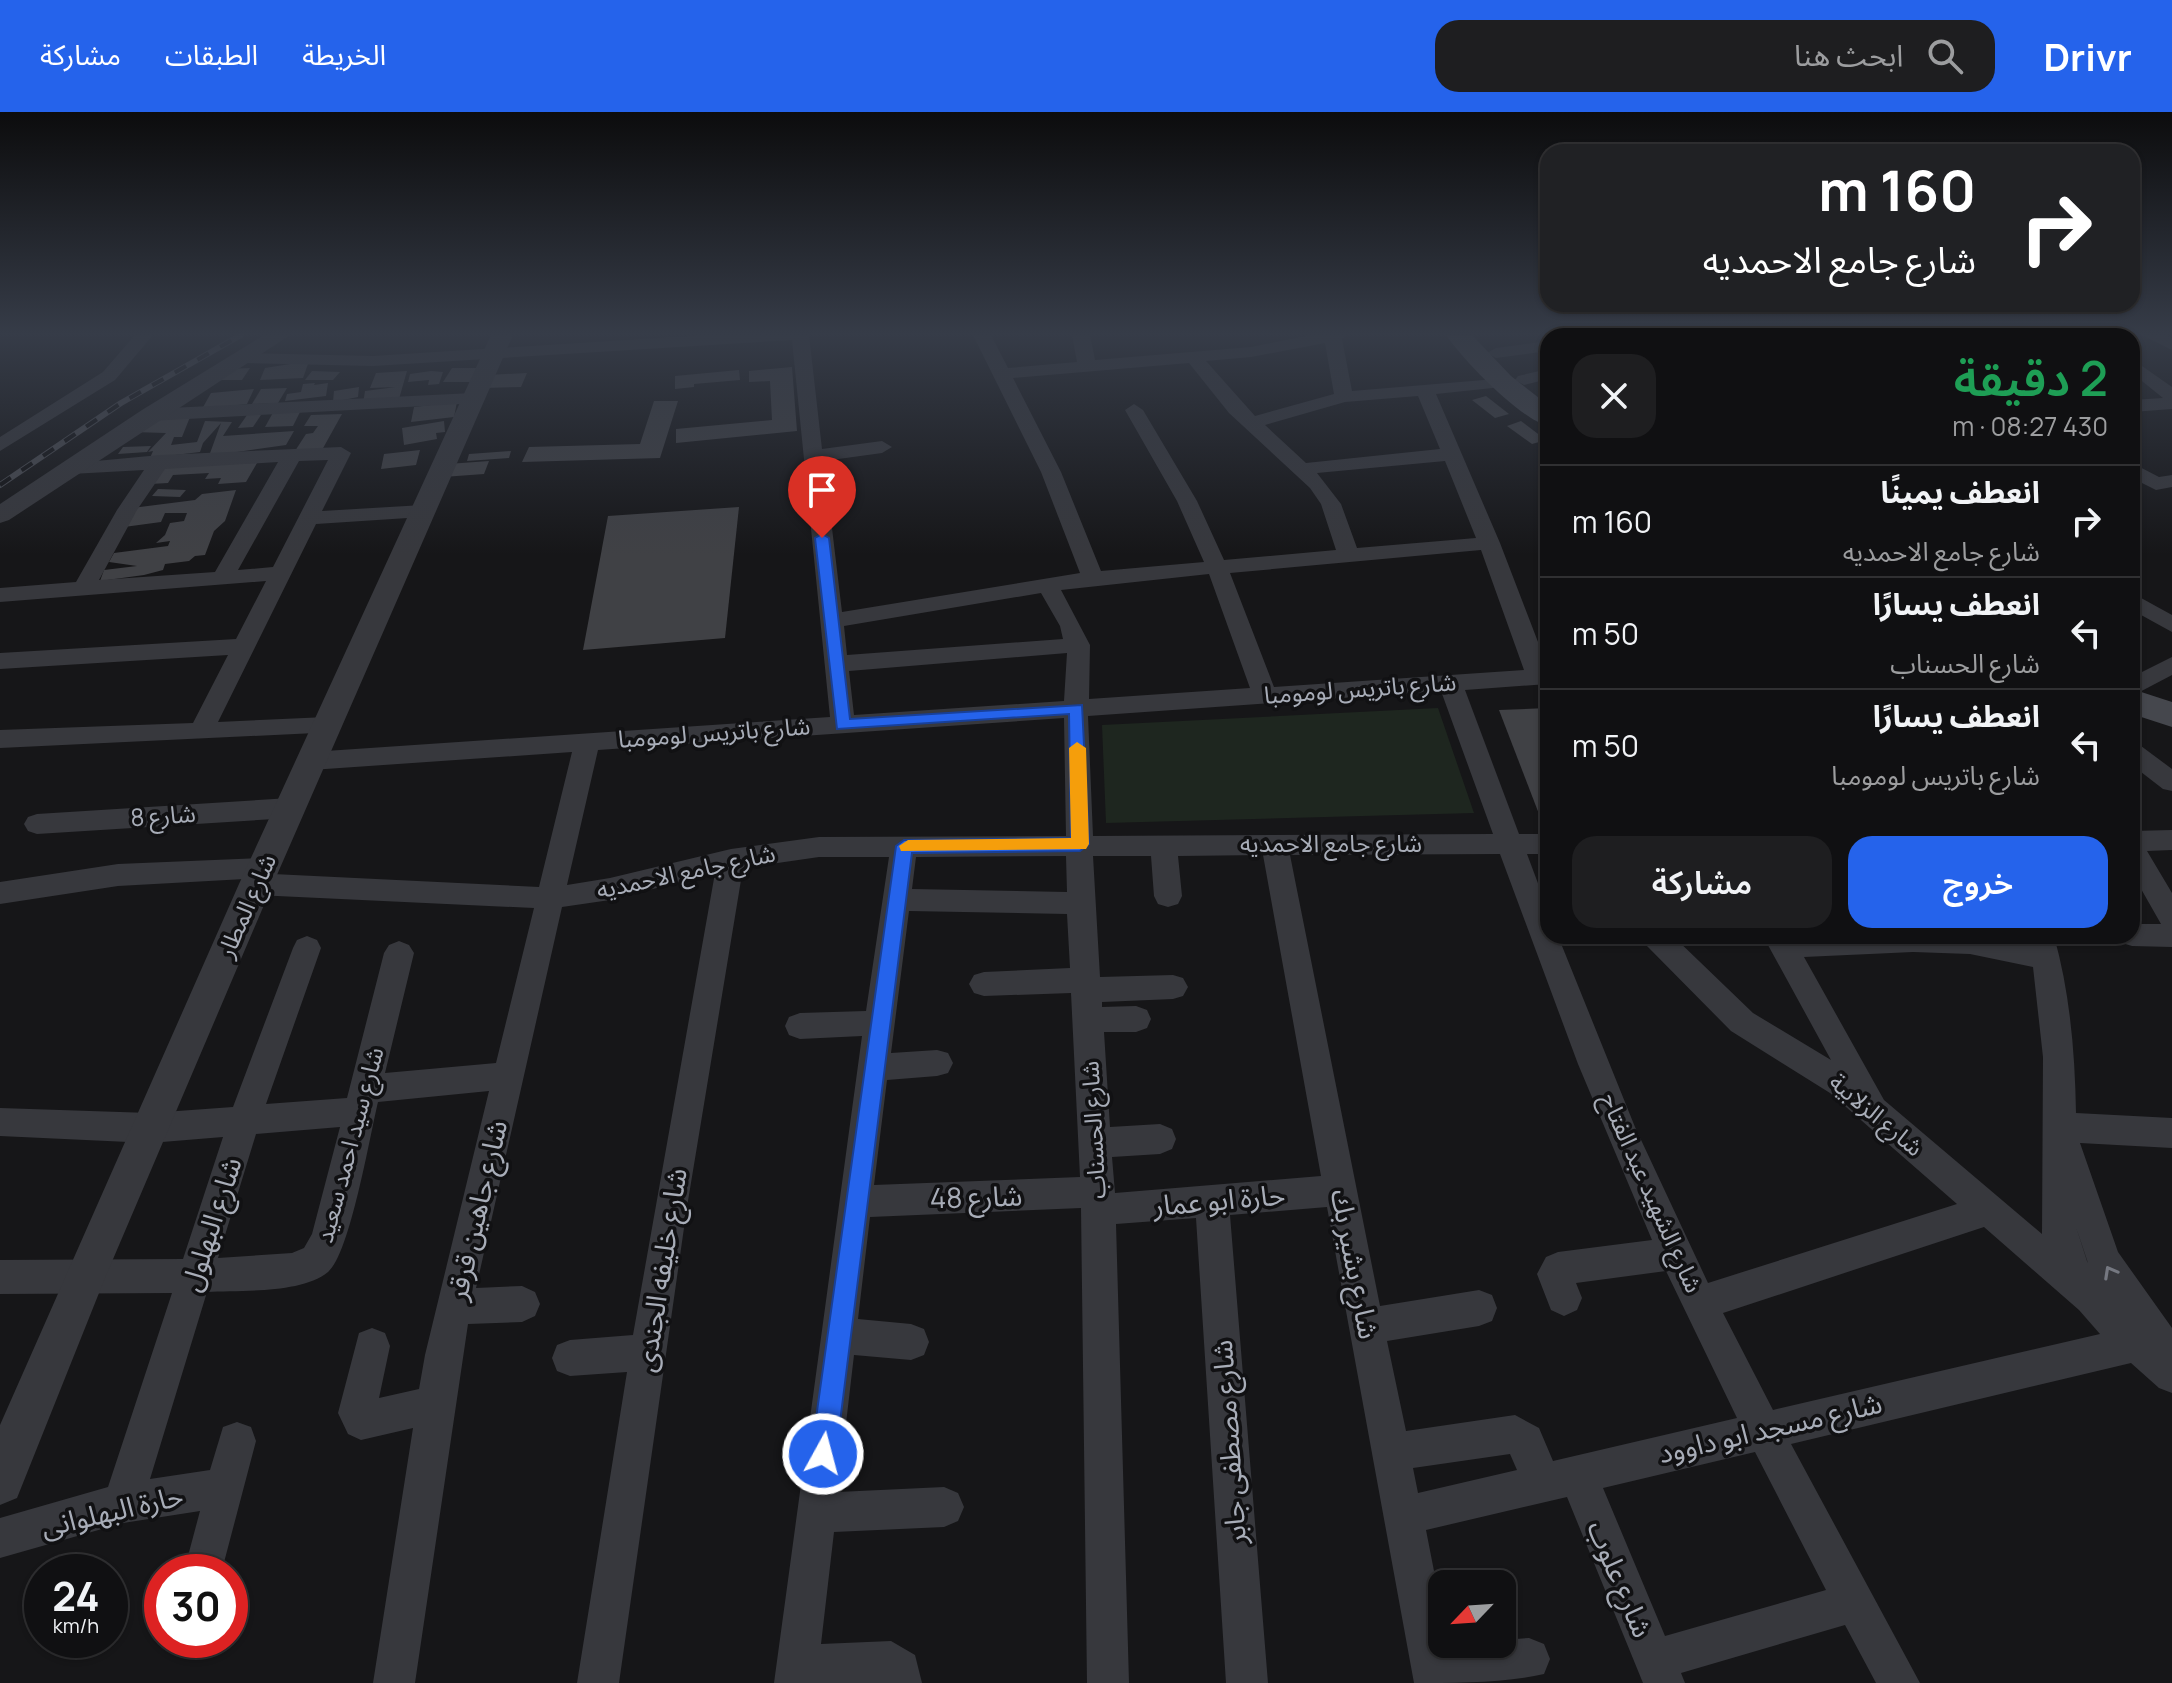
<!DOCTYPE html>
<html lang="ar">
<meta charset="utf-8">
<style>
body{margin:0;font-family:Manrope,"Noto Sans Arabic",sans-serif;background:#1e1e20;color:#f1f3f6;direction:rtl;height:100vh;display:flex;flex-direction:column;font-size:30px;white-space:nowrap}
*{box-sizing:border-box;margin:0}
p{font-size:26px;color:#9c9d9f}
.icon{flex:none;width:44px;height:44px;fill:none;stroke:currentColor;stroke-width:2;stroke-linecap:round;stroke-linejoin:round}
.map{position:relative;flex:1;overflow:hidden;direction:ltr}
.drawer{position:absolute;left:1540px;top:216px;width:600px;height:616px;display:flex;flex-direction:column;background:#101012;border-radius:24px;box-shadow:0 2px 6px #0004,0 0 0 2px #303032;direction:rtl}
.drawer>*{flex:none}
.top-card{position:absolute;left:1540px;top:32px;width:600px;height:168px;border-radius:24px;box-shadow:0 2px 6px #0004,0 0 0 2px #303032;direction:rtl;background:#202124;color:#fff;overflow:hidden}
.needle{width:52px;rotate:245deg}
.tools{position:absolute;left:1428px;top:1458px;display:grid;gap:16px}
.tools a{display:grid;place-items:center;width:88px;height:88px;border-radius:16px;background:#101012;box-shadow:0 2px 6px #0004,0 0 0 2px #303032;font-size:40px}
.speed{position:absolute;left:24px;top:1442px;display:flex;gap:16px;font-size:40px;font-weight:700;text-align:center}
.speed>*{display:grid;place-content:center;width:104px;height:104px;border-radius:50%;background:#101012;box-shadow:0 2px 6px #0004,0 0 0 2px #303032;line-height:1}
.speed small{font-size:20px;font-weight:400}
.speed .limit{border:12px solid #d22;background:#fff;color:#111}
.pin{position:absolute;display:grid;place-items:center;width:68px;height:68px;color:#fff;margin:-82px -34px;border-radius:50% 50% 50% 0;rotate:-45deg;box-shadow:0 0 8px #0007}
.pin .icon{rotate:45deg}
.me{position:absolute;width:88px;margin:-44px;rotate:7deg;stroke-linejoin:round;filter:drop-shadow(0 0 6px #0008)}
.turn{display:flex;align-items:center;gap:28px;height:168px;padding:0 32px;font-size:36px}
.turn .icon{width:104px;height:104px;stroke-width:2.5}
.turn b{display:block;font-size:56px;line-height:68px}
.round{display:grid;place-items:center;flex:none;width:84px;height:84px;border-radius:24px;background:#1e1e20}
.overview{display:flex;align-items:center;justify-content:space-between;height:136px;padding:0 32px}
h1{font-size:48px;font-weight:600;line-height:60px;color:#1e9e55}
.cta{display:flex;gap:16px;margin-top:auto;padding:16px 32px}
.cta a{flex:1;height:92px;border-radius:24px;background:#2563eb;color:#fff;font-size:32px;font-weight:600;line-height:92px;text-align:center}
.cta a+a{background:#1e1e20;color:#f1f3f6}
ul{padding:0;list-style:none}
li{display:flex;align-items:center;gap:24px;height:112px;padding:0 32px;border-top:2px solid #303032}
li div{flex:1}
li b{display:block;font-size:30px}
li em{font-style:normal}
header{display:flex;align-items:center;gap:48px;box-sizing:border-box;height:112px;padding:0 40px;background:#2563eb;color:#fff}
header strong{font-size:38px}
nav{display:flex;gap:44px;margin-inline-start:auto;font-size:28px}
.search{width:560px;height:72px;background:#1e1e20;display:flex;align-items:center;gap:20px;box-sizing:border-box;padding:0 28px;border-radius:24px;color:#9c9d9f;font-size:30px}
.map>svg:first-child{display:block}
.green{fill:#1e261f}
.building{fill:#404145}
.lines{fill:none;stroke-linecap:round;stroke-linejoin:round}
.minor{fill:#37383d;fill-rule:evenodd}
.tertiary{fill:#37383d;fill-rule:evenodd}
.secondary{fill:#45474d;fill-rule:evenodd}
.rail-casing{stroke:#4a4c52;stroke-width:6}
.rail{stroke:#111113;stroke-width:4;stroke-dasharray:13;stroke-linecap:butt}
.oneway{stroke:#757881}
.route{fill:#2563eb;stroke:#184099;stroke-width:2}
.slow{fill:#f59e0b}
.labels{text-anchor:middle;stroke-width:7;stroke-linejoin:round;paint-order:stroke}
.street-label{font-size:24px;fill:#a8adb8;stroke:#111113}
.near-street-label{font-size:28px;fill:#a8adb8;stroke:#111113}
</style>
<header>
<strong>Drivr</strong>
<div class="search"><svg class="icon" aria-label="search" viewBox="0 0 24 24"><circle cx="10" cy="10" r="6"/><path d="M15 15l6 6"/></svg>ابحث هنا</div>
<nav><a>الخريطة</a><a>الطبقات</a><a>مشاركة</a></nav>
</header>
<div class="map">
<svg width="2172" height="1571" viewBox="0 0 2172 1571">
<rect width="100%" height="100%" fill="#161618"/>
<path class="green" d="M1438,596l36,105 -368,10 -4,-98z"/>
<g class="building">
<path d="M309,249l-6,17 -43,2 5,-12z"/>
<path d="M792,255l5,64 -121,12v-14l96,-9 -2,-39 -21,1v-11z"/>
<path d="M250,256l-8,12h-24l9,-11z"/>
<path d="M452,256h28l-9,14h-28z"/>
<path d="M739,258l1,10 -46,4v3l-19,2v-13z"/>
<path d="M312,259l28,1 -7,8h-28z"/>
<path d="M407,259l-8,28 -36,5 2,-13 31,-4 -26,1 6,-15z"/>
<path d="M431,259l12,1 -4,12 -11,1 1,-5 -21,2 2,-8z"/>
<path d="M527,261l-6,14 -39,1 6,-13z"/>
<path d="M315,271l-1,2 14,-2 -2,13 -41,5 2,-7 14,-2 2,-8z"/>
<path d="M359,275l-1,10 -25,5 1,-11z"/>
<path d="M287,276l-9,15 -26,1 9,-15z"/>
<path d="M254,277l-7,15 -45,5 9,-16z"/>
<path d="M1486,284l23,18 -14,4 -23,-18z"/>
<path d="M654,289h24l-18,57 -138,4 7,-15 111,-3z"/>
<path d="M457,290l-3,15 -43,5 3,-15z"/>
<path d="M302,296l-9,18 -28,1 10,-18z"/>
<path d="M342,302l-20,36 -27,1 11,-17 7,-1 5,-7h-14l7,-11z"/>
<path d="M247,303h14l-8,12 -15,1z"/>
<path d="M148,305h42l-8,20h-8l-3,8 26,-3 8,-21 27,1 -9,14 71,-5 -8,14 -77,11 12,-33 -18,20 -3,9 -50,6 3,-7 -5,1 18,-19 -33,-1z"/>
<path d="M444,309l1,11 -9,1 1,6 -33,6 -2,-17z"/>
<path d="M1521,309l25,19 -14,4 -25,-18z"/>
<path d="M151,334l-4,6 -29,2 5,-7z"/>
<path d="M420,338l-4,15 -35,4 3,-15z"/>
<path d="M511,339l-2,7 -42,3 2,-7z"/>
<path d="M489,349l-5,13 -41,3 5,-13z"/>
<path d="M257,351l-11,19 -28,2 3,-6 -16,1 4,-6 -36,2 -5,8 -18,1 13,-20z"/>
<path d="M158,377l28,1 -6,7 -28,-1z"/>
<path d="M236,378l-11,31 -11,10 -9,24 -10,1 -6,5 -24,3 -2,6 -19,5 -44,6 4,-11 33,-4 -28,-4 5,-9 54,-7 2,-5 -14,2 9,-8 5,-12 14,-2 3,-8h-22l-4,9 -37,5 8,-19 63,-8 7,-6z"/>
<path d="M739,395l-14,131 -142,12 25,-134z"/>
<path d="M1548,596v119h-4l-45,-117z"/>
</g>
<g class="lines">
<g class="minor">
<path d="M135,223h18l-38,45 -115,71v-14l103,-65z"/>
<path d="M706,223h103l13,114 60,-8 10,6 -10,6 -58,8 18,151 238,-39 -39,-101 -68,-137h18l17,33 69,-6 -5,-27h18l5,25 156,-13 60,-12h36l-5,4 10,52 156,-13 3,4 -9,5 -66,7 64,149 48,125v16l-83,6 54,144h29v20h-21l21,56v26h10l77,191 73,156 249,-79 -127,-111 -99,-62 -86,-87 -4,-8h32l80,77 78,47 -68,-124h234l30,6 -1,-6h28c16,57 21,117 22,177l96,5v30l-92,-5 38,109 54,76v65l-13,-5 -28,-25 -340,81 129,239h-44l-31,-58 -164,48 4,10h-42l-76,-186 -141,33 16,82v32h60v-4l27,-2 15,6 6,15 -6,15c-39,9 -89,9 -130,9l-87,-476 -97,8 38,468h-42l-30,-465 -80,6 13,459h-42l-6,-475 -211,9 -12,102 53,5 13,5 5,13 -5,13 -13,5 -57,-5 -16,137 106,-5 14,6 6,14 -6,14 -14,6 -110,5 -13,112 70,-3 24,14 7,28h-148l88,-647 -62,3 -11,-4 -4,-9 4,-9 11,-4 66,-2 23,-154h-70l-76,11 -56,339 -68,476h-42l50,-311 -57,4 -13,-5 -5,-13 5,-13 13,-5 63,-5 82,-462 -105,27 -48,7 -86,381 46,-2 13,6 5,12 -5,12 -13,6 -54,2 -53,359h-42l40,-255 -52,12 -13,-6 -10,-21 21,-80 13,-5 13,5 5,13 -11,52 40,-9 6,-34 64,-264 -111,11c-8,33 -28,152 -50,170 -27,22 -87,18 -121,20l-57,187 60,-9 13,-43 14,-5 14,5 5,14 -34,129h-28l-6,-14 12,-45 -77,12 -123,35v-40l108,-31 64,-194 -172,1v-34l183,-1 40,-122 -73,6 -150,-7v-28l150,5 83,-6 60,-159 4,-8 10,-4 10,4 4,8 -55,156 81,-6 37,-145 5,-8 10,-4 10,4 5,8 -29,120 111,-10 38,-155 -278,-13 -10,-3 -4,-8 3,-5 -127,7 -118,18v-22l118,-18 145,-6 10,3 4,7 -4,6 266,13 33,-135 -261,18 -9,-3 -4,-6 4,-6 9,-3 519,-35 -38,-377 -419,26 -131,-3 -9,-5 9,-5 131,3zM1325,231l9,51 -79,22 -49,-55 45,-4zM1189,251l40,50 81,75 11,16 15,46 -112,10 -27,-59 -54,-91 -9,-6 -9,6 52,91 27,61 -103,9 -40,-99 -48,-94zM1418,284l22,53 -134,14 -41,-38 80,-23zM1445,349l31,77 -119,10 -16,-44 -24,-31zM1481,438l43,120 -250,17 -44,-114zM1209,462l41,114 -161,11 1,-54 -29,-55zM1041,481l19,33 3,13 -216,16 -3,-29zM1067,541l-3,48 -210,14 -5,-44zM1441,579l52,143 -400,2 -5,-120zM1064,606l2,118 -247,1 -88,12 -121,29 -43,7 31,-135zM1500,742l78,210 74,176 -94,12 -12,5 -9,17 14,36 13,6 13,-6 5,-12 -6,-15 90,-12 71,147 -184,43 -14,-33 -24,-13 -109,16 -19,-90 92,-15 13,-5 5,-13 -5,-13 -13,-5 -99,16 -90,-451zM1263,743l58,321 -206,17 -3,-36 48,-3 12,-5 4,-10 -4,-10 -12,-5 -50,3 -6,-95h32l11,-4 4,-9 -4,-9 -11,-4 -34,1v-5l71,-3 10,-3 5,-9 -5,-9 -10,-3 -73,2 -7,-121h58l3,40 4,8 10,3 10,-3 4,-8 -4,-40zM1066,744l1,36 -155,-3 4,-32zM909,799l158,3 3,54 -86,4 -10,3 -5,9 5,9 10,3 87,-3 9,184 -206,8 13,-105 50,-4 11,-3 5,-10 -5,-10 -11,-3 -46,3zM1913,840l57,2 63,13 10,90 -1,177 -158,-134 -80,-143zM340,1015l-28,107 -8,14 -12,5 -74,5 38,-124zM1984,1115l95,83 21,24 -327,76 -50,-97zM2076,1115l11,34 1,2zM1755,1340l71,138 -161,46 -62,-148zM1510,1342l7,16 -99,23 -5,-25z"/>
<path d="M1610,223h22l-23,1z"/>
<path d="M1771,223h18l1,1h-18z"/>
<path d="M1845,223h21l-22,1z"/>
<path d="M1881,223h19l1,1h-19z"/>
<path d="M2070,223h22l-23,1z"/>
<path d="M2142,223h23l7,3v12z"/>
<path d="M1548,229v10l-52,7 -9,-5 9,-5z"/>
<path d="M2132,247l40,28v22l-40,3v-12l31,-2 -31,-25z"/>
<path d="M1548,257v10l-24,6 -9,-5 3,-4z"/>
<path d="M473,281l9,6 -2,4 -330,18 -9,-6 9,-6z"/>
<path d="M341,335l10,6 -29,58 101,-6 10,6 -10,6 -107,7 -98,198 109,-5 9,3 3,6 -3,6 -336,16v-18l193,-7 35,-68 -228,14v-16l236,-14 30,-58 -266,21v-14l76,-6 41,-72 27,-40 -73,4 -10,-6 3,-4 96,-9zM328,348l-55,107 -35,3 61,-109zM278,350l-63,110 -116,8 38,-70 28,-41z"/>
<path d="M2132,351l27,14 13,-2v12l-16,3 -24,-12z"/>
<path d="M2132,481l40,22v17l-40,-22z"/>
<path d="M2172,545v18l-40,21v-19z"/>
<path d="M2132,631l9,3 31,23v22l-9,-2 -31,-24z"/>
<path d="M290,686l9,3 4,7 -4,7 -9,3 -253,16 -9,-3 -4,-7 4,-7 9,-3z"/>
<path d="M2172,718v20l-25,1 25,42v54l-40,-1 -10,-3 -4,-7h14v-12h29l-29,-51v-42z"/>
</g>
<g class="tertiary">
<path d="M264,223h26l-281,185 -9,3v-19l142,-94z"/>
<path d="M491,223h22l-240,549 -168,394 -88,220 -17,7v-80l239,-541z"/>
</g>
<g class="secondary">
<path d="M1446,223h26l39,41 37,29v21c-28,-7 -85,-66 -102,-91z"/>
<path d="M2132,577l40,13v25l-40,-13z"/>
</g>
<defs>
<path id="rail" d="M0,373l121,-82 120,-68"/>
</defs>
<use href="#rail" class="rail-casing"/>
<use href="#rail" class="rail"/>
</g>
<defs><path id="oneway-chevron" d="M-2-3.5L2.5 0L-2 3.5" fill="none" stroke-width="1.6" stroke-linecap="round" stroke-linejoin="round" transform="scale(2)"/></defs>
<use class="oneway" href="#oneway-chevron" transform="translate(2110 1160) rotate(-119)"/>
<linearGradient id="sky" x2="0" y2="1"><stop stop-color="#0c0c0d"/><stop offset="0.5" stop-color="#363c48"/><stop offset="1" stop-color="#363c48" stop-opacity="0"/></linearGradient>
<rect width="2172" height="443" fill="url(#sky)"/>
<path class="route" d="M822,422l7,4 21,181 232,-14 7,139 -9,7 -168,2 -76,601 -4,8 -9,4 -8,-4 -4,-8 85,-608 8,-6 167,-2 -2,-124 -232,15 -22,-191z"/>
<path class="slow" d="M1077,630l9,6 3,96 -3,5 -185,2 -2,-5 9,-6 163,-2 -2,-90z"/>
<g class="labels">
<g class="street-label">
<text transform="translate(1360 577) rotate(-4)" y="8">شارع باتريس لومومبا</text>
<text transform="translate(714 621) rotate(-4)" y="8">شارع باتريس لومومبا</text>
<text transform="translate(163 704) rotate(-4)" y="8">شارع 8</text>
<text x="1331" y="740">شارع جامع الاحمديه</text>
<text transform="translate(686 760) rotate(-12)" y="8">شارع جامع الاحمديه</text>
<text transform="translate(247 794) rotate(-66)" y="8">شارع المطار</text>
<text transform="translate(1876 1003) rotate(40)" y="8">شارع الزلابية</text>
<text transform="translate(1094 1018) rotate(-93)" y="8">شارع الحسناب</text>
<text transform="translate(350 1033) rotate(-75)" y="8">شارع سيد احمد سعيد</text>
<text transform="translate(1651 1081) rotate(66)" y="8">شارع الشهيد عبد الفتاح</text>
</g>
<g class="near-street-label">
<text transform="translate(976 1085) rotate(-2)" y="10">شارع 48</text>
<text transform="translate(1219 1088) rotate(-5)" y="10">حارة ابو عمار</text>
<text transform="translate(477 1098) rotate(-77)" y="10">شارع جاهين قرقر</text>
<text transform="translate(211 1112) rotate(-72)" y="10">شارع البهلول</text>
<text transform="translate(1355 1152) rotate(79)" y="10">شارع بشير بك</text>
<text transform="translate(661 1158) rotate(-81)" y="10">شارع خليفه الجندى</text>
<text transform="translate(1770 1316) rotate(-13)" y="10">شارع مسجد ابو داوود</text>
<text transform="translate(1229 1330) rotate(-94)" y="10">شارع مصطفى جابر</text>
<text transform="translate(112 1399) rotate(-13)" y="10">حارة البهلوانى</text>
<text transform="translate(1620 1467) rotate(67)" y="10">شارع علوب</text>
</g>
</g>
</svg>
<div class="tools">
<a><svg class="needle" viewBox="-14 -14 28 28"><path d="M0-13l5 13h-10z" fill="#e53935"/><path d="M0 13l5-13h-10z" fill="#9c9d9f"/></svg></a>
</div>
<div class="speed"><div>24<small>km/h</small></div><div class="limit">30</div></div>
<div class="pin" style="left:822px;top:426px;background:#d93025"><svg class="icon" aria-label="arrive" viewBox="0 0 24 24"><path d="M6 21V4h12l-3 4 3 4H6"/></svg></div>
<svg class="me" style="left:823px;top:1342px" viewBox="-20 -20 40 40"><circle r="17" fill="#2563eb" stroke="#fff" stroke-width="3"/><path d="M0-11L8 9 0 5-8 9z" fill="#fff"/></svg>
<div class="top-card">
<div class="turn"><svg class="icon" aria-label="right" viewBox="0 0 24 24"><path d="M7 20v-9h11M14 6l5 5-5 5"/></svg><div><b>160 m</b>شارع جامع الاحمديه</div></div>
</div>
<section class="drawer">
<div class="overview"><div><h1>2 دقيقة</h1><p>430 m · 08:27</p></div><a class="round"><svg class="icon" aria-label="close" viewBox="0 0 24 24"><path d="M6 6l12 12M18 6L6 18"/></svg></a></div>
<ul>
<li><svg class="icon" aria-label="right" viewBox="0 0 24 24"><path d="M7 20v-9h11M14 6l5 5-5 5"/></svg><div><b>انعطف يمينًا</b><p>شارع جامع الاحمديه</p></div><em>160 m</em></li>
<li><svg class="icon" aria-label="left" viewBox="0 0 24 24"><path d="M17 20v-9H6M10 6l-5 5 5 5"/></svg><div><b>انعطف يسارًا</b><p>شارع الحسناب</p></div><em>50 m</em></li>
<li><svg class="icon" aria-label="left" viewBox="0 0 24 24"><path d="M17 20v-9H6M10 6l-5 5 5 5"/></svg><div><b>انعطف يسارًا</b><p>شارع باتريس لومومبا</p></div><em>50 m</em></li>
</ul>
<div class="cta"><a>خروج</a><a>مشاركة</a></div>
</section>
</div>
